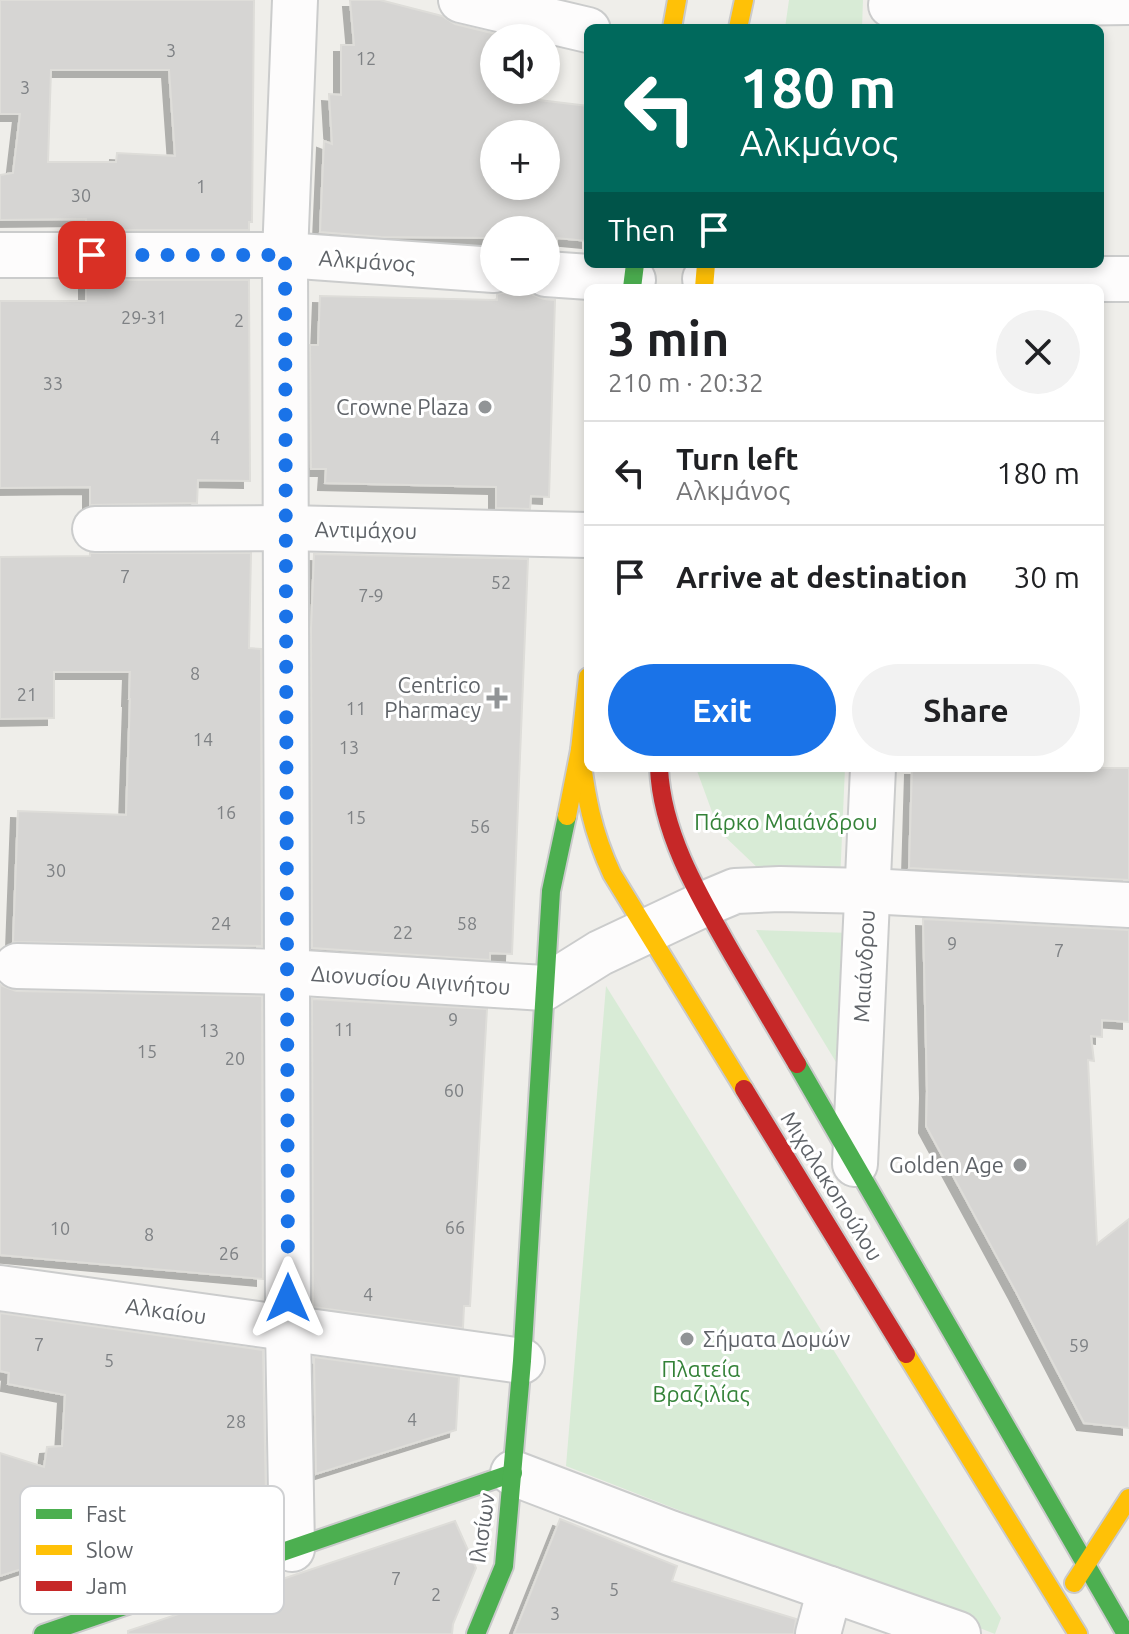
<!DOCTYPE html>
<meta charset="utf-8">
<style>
body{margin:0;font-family:Ubuntu,sans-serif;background:#f2f2f2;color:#202124;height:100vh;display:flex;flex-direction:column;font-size:30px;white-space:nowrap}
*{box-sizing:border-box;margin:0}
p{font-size:26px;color:#757577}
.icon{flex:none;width:44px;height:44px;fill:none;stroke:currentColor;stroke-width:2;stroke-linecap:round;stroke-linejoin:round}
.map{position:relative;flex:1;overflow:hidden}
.side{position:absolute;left:584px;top:284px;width:520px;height:488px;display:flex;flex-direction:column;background:#fff;border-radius:12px;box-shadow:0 4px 12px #0003}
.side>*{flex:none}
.guide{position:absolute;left:584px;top:24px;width:520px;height:244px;border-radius:12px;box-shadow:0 4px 12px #0003;background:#00695c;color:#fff;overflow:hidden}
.controls{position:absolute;left:480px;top:24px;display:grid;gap:16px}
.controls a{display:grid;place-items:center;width:80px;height:80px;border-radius:50%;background:#fff;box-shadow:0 4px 12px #0003;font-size:40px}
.pin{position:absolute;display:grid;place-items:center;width:68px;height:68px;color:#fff;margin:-34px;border-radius:16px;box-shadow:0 4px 12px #0006}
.me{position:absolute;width:88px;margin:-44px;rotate:0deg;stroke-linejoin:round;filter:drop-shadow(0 0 6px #0008)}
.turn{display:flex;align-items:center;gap:28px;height:168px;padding:0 24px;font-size:36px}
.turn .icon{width:104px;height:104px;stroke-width:2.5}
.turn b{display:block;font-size:56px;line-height:68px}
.then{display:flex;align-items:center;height:76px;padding:0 24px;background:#0003;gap:16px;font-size:30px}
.round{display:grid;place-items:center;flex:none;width:84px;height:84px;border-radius:42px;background:#f2f2f2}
.overview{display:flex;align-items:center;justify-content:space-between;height:136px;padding:0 24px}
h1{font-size:48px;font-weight:600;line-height:60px}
.button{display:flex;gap:16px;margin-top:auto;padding:16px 24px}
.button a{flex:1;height:92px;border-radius:48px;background:#1a73e8;color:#fff;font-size:32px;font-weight:600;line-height:92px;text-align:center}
.button a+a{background:#f2f2f2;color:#202124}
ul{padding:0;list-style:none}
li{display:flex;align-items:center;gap:24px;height:104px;padding:0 24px;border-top:2px solid #e0e0e0}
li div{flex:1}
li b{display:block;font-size:30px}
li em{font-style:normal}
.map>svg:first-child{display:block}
.green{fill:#d8ebd6}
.building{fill:#d6d5d3;stroke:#deddd9;stroke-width:2;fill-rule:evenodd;filter:url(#shadow)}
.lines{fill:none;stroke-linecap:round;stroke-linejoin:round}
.street-casing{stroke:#cbcccc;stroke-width:48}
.fast-casing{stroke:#cacacb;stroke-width:22}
.slow-casing{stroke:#cacacb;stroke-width:22}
.jam-casing{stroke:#cacacb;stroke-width:22}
.street{stroke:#fdfcfc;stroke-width:44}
.fast{stroke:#4caf50;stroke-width:18}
.slow{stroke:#ffc107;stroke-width:18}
.jam{stroke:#c62828;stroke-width:18}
.route{stroke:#1a73e8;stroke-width:14;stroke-dasharray:0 25.2}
.poi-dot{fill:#919496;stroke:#fff;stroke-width:3}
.labels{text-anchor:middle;stroke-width:6;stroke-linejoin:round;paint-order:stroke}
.number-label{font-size:18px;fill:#7e8184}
.street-label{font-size:22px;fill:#5f6368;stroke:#fff}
.poi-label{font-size:22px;fill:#5f6368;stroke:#fff;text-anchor:end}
.park-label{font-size:22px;fill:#348238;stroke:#fff}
.key{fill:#fff;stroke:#cfd0d2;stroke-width:2}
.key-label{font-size:22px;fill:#5f6368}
</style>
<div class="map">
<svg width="1129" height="1634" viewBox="0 0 1129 1634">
<defs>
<filter id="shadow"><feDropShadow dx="-7" dy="7" stdDeviation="0" flood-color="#0004"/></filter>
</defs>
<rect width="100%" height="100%" fill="#efeeea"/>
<g class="green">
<path d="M789,0h74l-1,28h-77z"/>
<path d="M696,768h149l-5,113 -77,-8 -44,-42z"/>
<path d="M756,930l96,3 -13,134z"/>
<path d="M606,986l395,632 -6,16 -429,-168z"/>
</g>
<g class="building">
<path d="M0,0h254l-2,222h-3v8h-163v-11l-86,1v-45l13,-2 7,-59h-20zM51,70h118l6,86 -58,-3 -1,9h-68z"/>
<path d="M350,0h30l62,16 13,8 57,14h-18v52h20v7l74,9v135l-31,-3v12l-11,-1v-19h-52v8l-113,-1 -61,-5 4,-91 8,3 -3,-50 12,1v-50h13zM494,134h52v52h-52z"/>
<path d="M86,280h163l1,201 -52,-1 -1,23 -107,2v-18l-90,1v-187h86z"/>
<path d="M516,282h7l10,13 11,4 11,1 -6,197 -18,-1 -1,13 -34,-1v-21l-171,-4 1,-14h-15l-1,-124h8l2,-49 177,4v-6l9,-2z"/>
<path d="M90,553h161l-2,95 12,1 1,297 -249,-4 5,-131 108,4 4,-116h-1l1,-27h-76v46l-54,1v-162l90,-1z"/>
<path d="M314,554l214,5 -16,395 -22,-1v7l-178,-12 -1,-319z"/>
<path d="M912,768h217v112l-220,-12z"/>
<path d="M923,919l206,11v92l-27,-2v17l-11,-1 3,25 -6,-1 9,184 32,-25v209l-45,-5 -68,-131 -90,-166 1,-35z"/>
<path d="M0,985l16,6 246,5 1,283 -263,-24z"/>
<path d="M312,999l175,10 -17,297h-6l-1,22 -150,-21z"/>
<path d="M0,1313l263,37 3,148 -123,31 -143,47v-123l44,14 3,-20 15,-1 3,-51 -57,-11 1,-11 -9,-2z"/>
<path d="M314,1357l145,20 -3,53 -140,44z"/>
<path d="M560,1519l117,47 -5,15 124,38 -2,15h-280z"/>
<path d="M455,1521l21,47 -23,56 -1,10h-324v-3z"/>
</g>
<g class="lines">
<defs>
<g id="street">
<path d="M461,0l127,30"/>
<path d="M891,5l238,-3"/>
<path d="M0,255h285l209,15"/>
<path d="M546,274l87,6"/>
<path d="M705,279h424"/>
<path d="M95,529l191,-1 302,7"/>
<path d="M17,966l270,6 257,16 56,-35 104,-49 31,-13 45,-2 88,2 261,14"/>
<path d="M855,1164l18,-396"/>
<path d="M0,1288l522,73"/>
<path d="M513,1473l157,60 288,101"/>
<path d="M292,1549l-4,-221 -3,-1073 10,-255"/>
<path d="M818,1634l12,-45"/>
</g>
<g id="fast">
<path d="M632,288l3,-24"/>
<path d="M797,1064l329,570"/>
<path d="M43,1634l470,-161"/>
<path d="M476,1634l28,-68 18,-205 29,-470 16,-75"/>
</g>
<g id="slow">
<path d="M672,28l5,-28"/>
<path d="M738,28l6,-28"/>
<path d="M704,288l2,-24"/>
<path d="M580,750c6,47 12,81 32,124l132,215"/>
<path d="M567,816l13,-66 8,-73"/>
<path d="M906,1354l172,280"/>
<path d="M1074,1583l55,-85"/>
</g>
<g id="jam">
<path d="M659,768c3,68 42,131 75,189 21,35 42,71 63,107"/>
<path d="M744,1089l162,265"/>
</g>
</defs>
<use href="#street" class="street-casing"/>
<use href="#fast" class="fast-casing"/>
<use href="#slow" class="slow-casing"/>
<use href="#jam" class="jam-casing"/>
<use href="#street" class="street"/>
<use href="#fast" class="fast"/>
<use href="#slow" class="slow"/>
<use href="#jam" class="jam"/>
</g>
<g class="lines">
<path class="route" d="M92,255h193l3,1043"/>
</g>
<g class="poi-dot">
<circle cx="485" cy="407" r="8"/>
<path d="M493 686h8v8h8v8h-8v8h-8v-8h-8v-8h8z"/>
<circle cx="1020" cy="1165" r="8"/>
<circle cx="687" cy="1339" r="8"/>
</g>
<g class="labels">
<g class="number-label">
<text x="171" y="57">3</text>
<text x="366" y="65">12</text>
<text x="25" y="94">3</text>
<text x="201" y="193">1</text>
<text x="81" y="202">30</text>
<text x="144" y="324">29-31</text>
<text x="239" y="327">2</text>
<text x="53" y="390">33</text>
<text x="215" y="444">4</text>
<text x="125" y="583">7</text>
<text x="501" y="589">52</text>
<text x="371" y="602">7-9</text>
<text x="195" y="680">8</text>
<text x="27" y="701">21</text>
<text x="356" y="715">11</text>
<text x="203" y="746">14</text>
<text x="349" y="754">13</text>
<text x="226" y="819">16</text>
<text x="356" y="824">15</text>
<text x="480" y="833">56</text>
<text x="56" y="877">30</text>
<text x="221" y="930">24</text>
<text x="467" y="930">58</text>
<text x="403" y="939">22</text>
<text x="952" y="950">9</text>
<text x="1059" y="957">7</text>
<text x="453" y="1026">9</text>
<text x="344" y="1036">11</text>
<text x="209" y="1037">13</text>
<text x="147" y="1058">15</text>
<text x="235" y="1065">20</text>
<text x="454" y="1097">60</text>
<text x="455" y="1234">66</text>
<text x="60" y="1235">10</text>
<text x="149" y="1241">8</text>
<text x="229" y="1260">26</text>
<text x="368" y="1301">4</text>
<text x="39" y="1351">7</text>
<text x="1079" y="1352">59</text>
<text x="109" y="1367">5</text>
<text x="412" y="1426">4</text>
<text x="236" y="1428">28</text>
<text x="396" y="1585">7</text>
<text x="614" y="1596">5</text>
<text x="436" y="1601">2</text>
<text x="555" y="1620">3</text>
</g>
<g class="street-label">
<text transform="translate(367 261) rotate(4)" y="8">Αλκμάνος</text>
<text transform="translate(366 530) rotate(1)" y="8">Αντιμάχου</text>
<text transform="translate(864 966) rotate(-87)" y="8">Μαιάνδρου</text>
<text transform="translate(411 980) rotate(4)" y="8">Διονυσίου Αιγινήτου</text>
<text transform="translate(832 1186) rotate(58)" y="8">Μιχαλακοπούλου</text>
<text transform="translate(166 1311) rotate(8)" y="8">Αλκαίου</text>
<text transform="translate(482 1528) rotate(-82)" y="8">Ιλισίων</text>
</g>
<g class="poi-label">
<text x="469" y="415">Crowne Plaza</text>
<text x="481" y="693">Centrico<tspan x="481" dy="25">Pharmacy</tspan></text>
<text x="1004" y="1173">Golden Age</text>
<text x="703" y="1347" text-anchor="start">Σήματα Δομών</text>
</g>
<g class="park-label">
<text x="786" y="830">Πάρκο Μαιάνδρου</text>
<text x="701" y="1377">Πλατεία<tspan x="701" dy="25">Βραζιλίας</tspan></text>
</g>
</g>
<rect x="20" y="1486" width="264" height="128" rx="12" class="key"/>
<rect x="36" y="1509" width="36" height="10" fill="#4caf50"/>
<rect x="36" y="1545" width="36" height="10" fill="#ffc107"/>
<rect x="36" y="1581" width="36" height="10" fill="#c62828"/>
<g class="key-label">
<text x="86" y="1522">Fast</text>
<text x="86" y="1558">Slow</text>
<text x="86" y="1594">Jam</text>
</g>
</svg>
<div class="controls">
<a><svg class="icon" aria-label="sound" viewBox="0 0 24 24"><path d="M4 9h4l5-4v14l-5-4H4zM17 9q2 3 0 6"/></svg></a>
<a>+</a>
<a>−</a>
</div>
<div class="pin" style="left:92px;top:255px;background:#d93025"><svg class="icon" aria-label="arrive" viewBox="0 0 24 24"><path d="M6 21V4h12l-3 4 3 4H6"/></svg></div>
<svg class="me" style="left:288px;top:1298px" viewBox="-20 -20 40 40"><path d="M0-17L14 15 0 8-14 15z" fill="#1a73e8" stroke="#fff" stroke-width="4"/></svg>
<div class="guide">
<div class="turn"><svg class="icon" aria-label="left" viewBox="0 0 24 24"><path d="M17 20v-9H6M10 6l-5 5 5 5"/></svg><div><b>180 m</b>Αλκμάνος</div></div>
<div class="then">Then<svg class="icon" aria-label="arrive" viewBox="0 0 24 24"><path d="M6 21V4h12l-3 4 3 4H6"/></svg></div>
</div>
<section class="side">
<div class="overview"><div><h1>3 min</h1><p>210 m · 20:32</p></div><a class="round"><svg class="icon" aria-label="close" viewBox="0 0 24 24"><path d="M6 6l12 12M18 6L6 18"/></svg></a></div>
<ul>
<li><svg class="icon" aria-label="left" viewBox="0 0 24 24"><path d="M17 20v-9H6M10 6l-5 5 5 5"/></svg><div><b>Turn left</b><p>Αλκμάνος</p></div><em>180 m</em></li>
<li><svg class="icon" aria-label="arrive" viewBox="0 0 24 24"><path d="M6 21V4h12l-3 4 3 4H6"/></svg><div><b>Arrive at destination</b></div><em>30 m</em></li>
</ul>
<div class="button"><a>Exit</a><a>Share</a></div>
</section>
</div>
